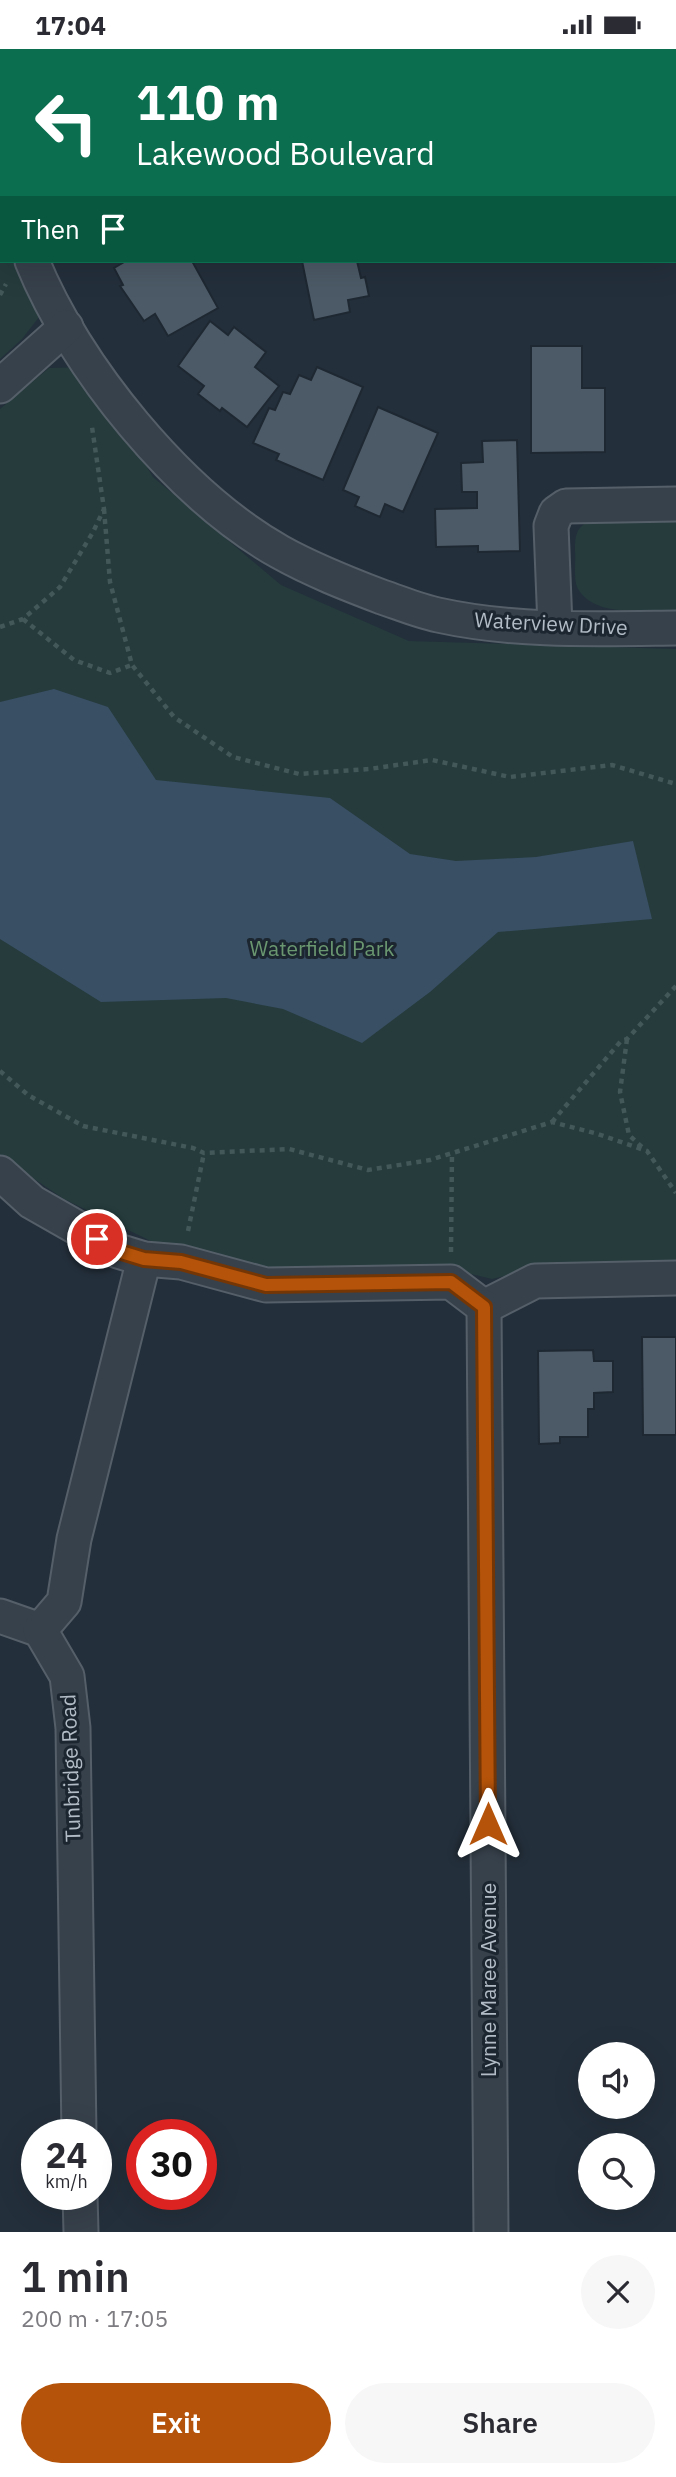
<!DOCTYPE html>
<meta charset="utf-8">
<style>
body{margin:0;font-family:"IBM Plex Sans",sans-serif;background:#f7f7f7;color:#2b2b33;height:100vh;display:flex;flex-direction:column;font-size:26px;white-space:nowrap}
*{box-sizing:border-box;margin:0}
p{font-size:23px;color:#7c7c81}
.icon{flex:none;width:38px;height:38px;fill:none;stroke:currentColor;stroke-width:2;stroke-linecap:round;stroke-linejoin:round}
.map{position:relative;height:2183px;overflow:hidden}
.sheet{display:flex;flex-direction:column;background:#fff;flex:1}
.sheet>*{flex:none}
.banner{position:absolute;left:0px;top:0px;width:677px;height:214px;box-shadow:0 7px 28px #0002;background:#0b6e4f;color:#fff;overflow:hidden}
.buttons{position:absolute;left:578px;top:1993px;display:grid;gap:14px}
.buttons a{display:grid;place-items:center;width:77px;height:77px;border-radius:50%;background:#fff;box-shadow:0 7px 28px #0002;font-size:35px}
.speed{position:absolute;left:21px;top:2070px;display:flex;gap:14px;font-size:35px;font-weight:700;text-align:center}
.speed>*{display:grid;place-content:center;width:91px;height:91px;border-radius:50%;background:#fff;box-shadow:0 7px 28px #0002;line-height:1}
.speed small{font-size:18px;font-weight:400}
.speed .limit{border:10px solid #d22;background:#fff;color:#111}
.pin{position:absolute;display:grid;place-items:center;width:60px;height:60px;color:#fff;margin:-30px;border:4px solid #fff;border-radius:50%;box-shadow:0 2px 7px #0007}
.me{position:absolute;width:77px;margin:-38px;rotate:0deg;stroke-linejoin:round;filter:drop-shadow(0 0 5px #0008)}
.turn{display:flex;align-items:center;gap:24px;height:147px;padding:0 21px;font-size:32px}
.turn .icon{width:91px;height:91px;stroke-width:2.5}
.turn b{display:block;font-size:49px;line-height:60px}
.then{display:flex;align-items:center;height:66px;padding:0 21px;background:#0003;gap:14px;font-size:26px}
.round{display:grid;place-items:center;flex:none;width:74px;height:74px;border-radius:37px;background:#f7f7f7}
.summary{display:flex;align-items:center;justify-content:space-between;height:119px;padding:0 21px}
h1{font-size:42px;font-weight:600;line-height:52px}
.cta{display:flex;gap:14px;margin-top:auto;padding:14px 21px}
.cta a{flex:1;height:80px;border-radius:42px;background:#b45309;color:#fff;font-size:28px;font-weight:600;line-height:80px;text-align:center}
.cta a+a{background:#f7f7f7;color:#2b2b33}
.status{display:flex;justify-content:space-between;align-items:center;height:49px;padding:0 35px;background:#fff;direction:ltr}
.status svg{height:19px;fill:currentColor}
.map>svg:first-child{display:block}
.green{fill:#253b3c}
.water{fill:#394f64}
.building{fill:#4c5a67;stroke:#1e2832;stroke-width:2}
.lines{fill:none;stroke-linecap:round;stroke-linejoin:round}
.street-casing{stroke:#555f69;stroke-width:37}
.path{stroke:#435859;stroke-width:4.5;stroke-dasharray:5 5;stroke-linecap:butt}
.street{stroke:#37414b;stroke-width:33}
.route-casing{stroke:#753606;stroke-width:18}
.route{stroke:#b45309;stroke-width:12}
.labels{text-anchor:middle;stroke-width:6;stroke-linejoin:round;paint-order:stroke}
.street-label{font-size:21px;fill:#b2bcc7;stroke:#1c2630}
.park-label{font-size:21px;fill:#6a9770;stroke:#1c2630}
</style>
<div class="status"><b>17:04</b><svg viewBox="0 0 49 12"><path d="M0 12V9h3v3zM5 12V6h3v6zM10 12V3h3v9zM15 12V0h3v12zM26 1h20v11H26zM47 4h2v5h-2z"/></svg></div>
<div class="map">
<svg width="676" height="2183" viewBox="0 0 676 2183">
<rect width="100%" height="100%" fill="#232f3b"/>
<g class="green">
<path d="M0,125l2,87h25l16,51 -21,27 -22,20z"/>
<path d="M87,318l66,110 128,108 128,56 267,8v613l-115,1 -69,16 -51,-12 -149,4 -102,-11 -126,-61 -64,-43v-747l49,-41z"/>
<path d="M676,469v92c-30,-1 -80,9 -98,-21 -5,-9 -2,-28 -3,-38 0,-16 1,-24 16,-31z"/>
</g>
<path class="water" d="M54,640l54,18 48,73 174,18 80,56 46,7 80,-4 97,-16 19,78 -154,13 -68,60 -68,51 -79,-34 -57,-11 -125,4 -101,-63v-237z"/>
<g class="building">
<path d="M126,212h66l26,47 -50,28 -13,-22 -11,7 -24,-35 3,-1 -9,-17z"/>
<path d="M302,212h55l4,17 4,-1 4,19 -21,4 2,12 -36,8z"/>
<path d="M210,272l18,14 6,-8 32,25 -11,15 24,19 -32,41 -25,-19 -2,3 -22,-17 6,-8 -26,-20z"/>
<path d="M531,297h51v42h23v64l-74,1z"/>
<path d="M317,318l46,20 -40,93 -47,-20 3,-6 -26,-11 16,-35 6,2 8,-18 7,2 9,-19 12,5z"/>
<path d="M378,358l60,26 -35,79 -18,-8 -5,13 -25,-11 4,-9 -16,-7z"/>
<path d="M517,391l3,111 -42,1v-6l-42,1 -1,-38 42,-1v-16h-15l-1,-29 22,-1 -1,-21z"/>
<path d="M642,1288h34v98h-33z"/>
<path d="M593,1301l1,11h19v31l-19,1v16h-6v28h-28v6l-21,1 -1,-93z"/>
</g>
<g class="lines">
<defs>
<g id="street">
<path d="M458,0v2"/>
<path d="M0,124l2,6"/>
<path d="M32,212c43,106 147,234 248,291 32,18 68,32 102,45 18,6 37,14 56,18 77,17 159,14 238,13"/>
<path d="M0,337l66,-59"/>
<path d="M555,577l-4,-100 5,-13 10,-7 110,-2"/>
<path d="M0,1124l32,29 86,49 26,8 37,3 85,23 185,-3 33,25 51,-26 141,-3"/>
<path d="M484,1258l7,925"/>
<path d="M0,1567l40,14"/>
<path d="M79,2086l-6,-407 -6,-52 -27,-46 24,-28 10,-63 70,-280"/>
<path d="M80,2146l1,37"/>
</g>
</defs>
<use href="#street" class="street-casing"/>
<g class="path">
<path d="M0,187l2,5"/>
<path d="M0,246l6,-11"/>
<path d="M104,460l6,73 22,83 42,52 59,40 66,17 70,-5 63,-9 78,17 102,-12 64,19"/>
<path d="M23,570l51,41 36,13 22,-8"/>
<path d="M0,578l23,-8 37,-32 33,-55 11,-23 -12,-82"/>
<path d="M627,990l-7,53 9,43 15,14"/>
<path d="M0,1022l28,24 55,31 110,22 11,5 85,-4 79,21 62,-10 122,-38 46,12 49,17 29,42"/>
<path d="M552,1073l69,-81 6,-2 49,-53"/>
<path d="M188,1182l16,-78"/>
<path d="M451,1203l1,-100"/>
</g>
<use href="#street" class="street"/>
</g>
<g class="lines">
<defs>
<path id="route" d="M97,1190l21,12 26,8 37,3 85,23 185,-3 33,25 4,517"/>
</defs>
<use href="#route" class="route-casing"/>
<use href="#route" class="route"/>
</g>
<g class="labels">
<g class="street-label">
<text transform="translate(551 575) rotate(3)" y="7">Waterview Drive</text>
<text transform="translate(71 1719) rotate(-92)" y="7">Tunbridge Road</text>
<text transform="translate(489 1931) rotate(-90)" y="7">Lynne Maree Avenue</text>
</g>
<g class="park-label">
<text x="322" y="907">Waterfield Park</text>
</g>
</g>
</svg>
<div class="buttons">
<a><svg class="icon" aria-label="sound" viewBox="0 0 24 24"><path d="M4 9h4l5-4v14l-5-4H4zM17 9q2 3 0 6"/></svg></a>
<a><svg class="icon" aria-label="search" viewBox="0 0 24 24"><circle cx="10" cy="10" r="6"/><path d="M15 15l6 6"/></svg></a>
</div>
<div class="speed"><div>24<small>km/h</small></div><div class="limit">30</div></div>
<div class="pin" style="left:97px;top:1190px;background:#d93025"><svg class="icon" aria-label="arrive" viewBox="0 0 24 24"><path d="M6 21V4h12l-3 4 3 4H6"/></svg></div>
<svg class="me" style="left:488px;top:1775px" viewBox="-20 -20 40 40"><path d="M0-17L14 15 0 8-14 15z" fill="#b45309" stroke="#fff" stroke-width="4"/></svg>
<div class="banner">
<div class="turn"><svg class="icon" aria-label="left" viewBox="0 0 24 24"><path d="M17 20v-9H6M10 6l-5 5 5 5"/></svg><div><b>110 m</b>Lakewood Boulevard</div></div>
<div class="then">Then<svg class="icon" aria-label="arrive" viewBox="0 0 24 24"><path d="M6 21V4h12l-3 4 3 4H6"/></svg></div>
</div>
</div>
<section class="sheet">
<div class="summary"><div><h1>1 min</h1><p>200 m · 17:05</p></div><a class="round"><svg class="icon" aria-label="close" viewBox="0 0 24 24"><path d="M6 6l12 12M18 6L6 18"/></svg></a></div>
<div class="cta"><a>Exit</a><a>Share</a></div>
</section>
